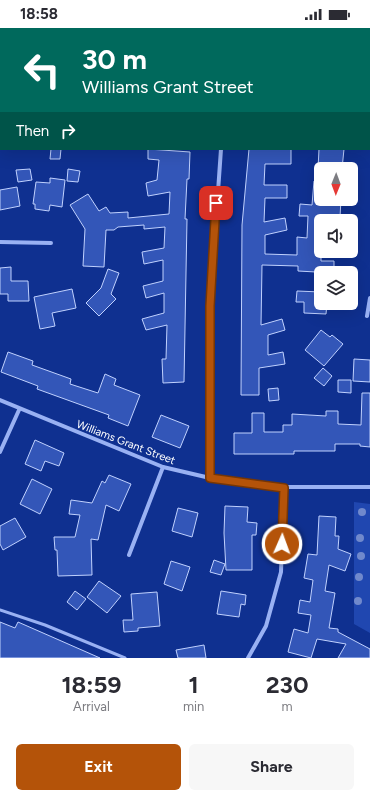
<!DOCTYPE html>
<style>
body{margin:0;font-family:Figtree,sans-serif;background:#f7f7f7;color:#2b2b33;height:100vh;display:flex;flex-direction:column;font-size:15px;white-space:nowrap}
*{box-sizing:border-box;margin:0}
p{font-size:13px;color:#7c7c81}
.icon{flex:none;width:22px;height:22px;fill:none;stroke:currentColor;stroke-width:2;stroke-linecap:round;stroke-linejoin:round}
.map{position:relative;height:630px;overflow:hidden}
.panel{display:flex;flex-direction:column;background:#fff;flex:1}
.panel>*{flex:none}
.guide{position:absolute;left:0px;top:0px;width:370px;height:122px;box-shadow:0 4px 16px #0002;background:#00695c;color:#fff;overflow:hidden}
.needle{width:26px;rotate:181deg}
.fabs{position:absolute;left:314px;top:134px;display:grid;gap:8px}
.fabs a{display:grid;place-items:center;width:44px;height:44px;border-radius:6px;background:#fff;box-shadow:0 4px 16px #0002;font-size:20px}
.pin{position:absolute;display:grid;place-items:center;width:34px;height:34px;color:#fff;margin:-17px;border-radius:8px;box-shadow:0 2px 6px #0006}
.me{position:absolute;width:44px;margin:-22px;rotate:2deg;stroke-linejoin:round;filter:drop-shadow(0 0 3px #0008)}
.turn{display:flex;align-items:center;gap:14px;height:84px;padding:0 16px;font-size:18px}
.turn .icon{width:52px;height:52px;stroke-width:2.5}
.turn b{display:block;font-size:28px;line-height:34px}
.then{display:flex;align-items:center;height:38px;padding:0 16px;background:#0003;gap:8px;font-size:15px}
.eta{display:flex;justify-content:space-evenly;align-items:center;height:68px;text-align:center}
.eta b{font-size:24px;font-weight:700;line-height:28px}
.primary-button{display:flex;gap:8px;margin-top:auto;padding:8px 16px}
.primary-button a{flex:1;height:46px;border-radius:6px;background:#b45309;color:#fff;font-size:16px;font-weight:700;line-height:46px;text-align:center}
.primary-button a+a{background:#f7f7f7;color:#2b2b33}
.status{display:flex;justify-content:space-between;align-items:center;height:28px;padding:0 20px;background:#fff;direction:ltr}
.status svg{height:11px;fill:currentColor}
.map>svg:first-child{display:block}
.green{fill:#2047b0}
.building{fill:#3356b8;stroke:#c0d1fe}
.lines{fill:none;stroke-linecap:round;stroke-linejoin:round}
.service{stroke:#99b1f3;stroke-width:3}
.minor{stroke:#99b1f3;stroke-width:4}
.tree{fill:#7089cc}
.route-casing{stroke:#753606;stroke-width:10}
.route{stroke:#b45309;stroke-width:7}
.labels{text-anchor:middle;stroke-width:3;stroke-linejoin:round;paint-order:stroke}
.street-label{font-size:11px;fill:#fff;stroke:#0f3090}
</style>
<div class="status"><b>18:58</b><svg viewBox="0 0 49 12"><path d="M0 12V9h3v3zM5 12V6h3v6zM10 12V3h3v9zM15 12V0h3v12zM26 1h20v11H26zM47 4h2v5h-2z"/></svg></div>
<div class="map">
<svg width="370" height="630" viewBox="0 0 370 630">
<rect width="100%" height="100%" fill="#0f3090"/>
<path class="green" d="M354,474l16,2v129l-16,-9z"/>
<g class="building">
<path d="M51,121h10l-1,10h-10z"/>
<path d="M148,121l42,3 -1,27h-2l-2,40h2l-3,163 -21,1 -1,-24h4l1,-34 -21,5 -4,-11 22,-6v-20l-18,5 -3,-12 20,-5v-21l-19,4 -2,-12 22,-4 1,-21 -21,2v-4l-26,2 -4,3h-8l-2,37 -21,-1 2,-37 -15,-24 18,-11 11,17 7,-4 4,6 18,-1v6l41,-4 1,-22 -22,4 -2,-13 11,-3 2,-20 -11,-1z"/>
<path d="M249,121h42v15h-26l-1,21h23v13h-22l-1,24 21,-4 2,12 -22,5v19l32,1v-18l10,1 1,-22h-9l1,-12 12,1 2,-24h7v18h20l-1,18 -19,-1v45h13v12l-36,-2v-5l-36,-1 -1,60 21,-6 3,11 -17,5v20l15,-3 2,12 -26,4v27h-18l1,-170z"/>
<path d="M319,121h25l-2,20h-24z"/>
<path d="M30,141l2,11 -14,2 -2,-12z"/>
<path d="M68,141l12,2 -2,11 -11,-1z"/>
<path d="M50,150l15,2 -3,27 -12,-2 -1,6 -14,-2v-5h-2l3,-22 14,1z"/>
<path d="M17,159l3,19 -20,4v-20z"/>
<path d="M11,239v14h17l1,20h-21v-7h-8v-26z"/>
<path d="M108,241l11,4 -8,21 5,5 -17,17 -13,-13 15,-15z"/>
<path d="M72,261l4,19 -24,5 3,13 -15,3 -6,-32z"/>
<path d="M297,263l24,1v11h6l-1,11 -22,-1v-11h-8z"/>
<path d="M321,302l9,7 2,-2 11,9 -19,22 -19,-16z"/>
<path d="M8,324l25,9 -1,4 39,14 -1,5 28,9 7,-19 11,5 -2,6 26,10 -12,31 -20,-8 1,-3 -72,-26 1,-3 -37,-14z"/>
<path d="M354,331l16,1v22l-17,-1z"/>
<path d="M323,340l9,8 -8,10 -10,-8z"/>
<path d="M338,352h13v13l-13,-1z"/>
<path d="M278,360l1,12 -10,1 -1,-12z"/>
<path d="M362,365h8v54l-10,-1v-2h-25v7h-41v3h-60v-21h18v-20h12v19h19v-7h9v-11l34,2v-5h12v13l23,1z"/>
<path d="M161,387l28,11 -9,22 -28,-11z"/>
<path d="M35,412l29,13 -5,13 -14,-5 -4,10 -16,-7z"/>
<path d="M109,447l22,9 -12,27 -13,-6 -8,35 -7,-1 1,36 -34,1 -1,-26h-2l-1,-13h21l5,-22 -11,-1 2,-14 21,3 10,-22 3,2z"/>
<path d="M32,451l20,10 -12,25 -20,-10z"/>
<path d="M225,478l23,1 -1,15 10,1 -1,12h-4v35h-26l-2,-37z"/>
<path d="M178,480l20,5 -6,24 -20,-6z"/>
<path d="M319,488l17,1 -1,19h4l-1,13 13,5 -6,17 -16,-6 -4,26 10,2 -6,35 9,1v3l32,17v9h-32l8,-14 -29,-5 -6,19 -23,-6 6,-23 14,4 3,-18 -13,-2 2,-13 10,2 3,-22 -9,-2 4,-24 9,1z"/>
<path d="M15,490l11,19 -23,13 -3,-6v-18z"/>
<path d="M214,532l11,4 -4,11 -11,-3z"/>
<path d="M171,533l19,6 -8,24 -18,-7z"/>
<path d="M99,553l22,15 -14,17 -20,-16z"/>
<path d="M75,563l11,8 -9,11 -10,-8z"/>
<path d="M221,563l25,4 -1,10 -4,-1 -2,13 -22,-3z"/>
<path d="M157,564l3,34 -22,2v3l-14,1 -1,-12h10l-2,-26z"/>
<path d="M0,594l15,6 3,-6 82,36h-100z"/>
<path d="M204,617l2,13h-28l-2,-8z"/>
</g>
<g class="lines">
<path class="service" d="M0,582l45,15 80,33"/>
<g class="minor">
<path d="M352,0l2,1"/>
<path d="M242,1v-1"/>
<path d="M369,7l1,1"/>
<path d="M0,37h1"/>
<path d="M0,214l51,1"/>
<path d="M367,288l3,-18"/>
<path d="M0,372l163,67 47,11 74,9h86"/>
<path d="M0,424l19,-42"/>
<path d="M210,450v-172l11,-157"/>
<path d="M129,527l34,-88"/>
<path d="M248,630l18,-32 15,-54 3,-85"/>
</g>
</g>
<g class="tree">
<circle cx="362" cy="484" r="4"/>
<circle cx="360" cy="510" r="4"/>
<circle cx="361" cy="528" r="4"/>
<circle cx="359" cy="549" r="4"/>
<circle cx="358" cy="573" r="4"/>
</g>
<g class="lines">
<defs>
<path id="route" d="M216,175l-6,103v172l74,10 -2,56"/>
</defs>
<use href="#route" class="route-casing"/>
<use href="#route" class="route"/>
</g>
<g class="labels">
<g class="street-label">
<text transform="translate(126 414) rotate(21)" y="4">Williams Grant Street</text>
</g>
</g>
</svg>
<div class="fabs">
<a><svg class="needle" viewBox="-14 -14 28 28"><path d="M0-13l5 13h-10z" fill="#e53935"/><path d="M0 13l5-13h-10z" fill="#7c7c81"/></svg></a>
<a><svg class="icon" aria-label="sound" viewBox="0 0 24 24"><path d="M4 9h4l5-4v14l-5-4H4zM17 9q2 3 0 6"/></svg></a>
<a><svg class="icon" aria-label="layers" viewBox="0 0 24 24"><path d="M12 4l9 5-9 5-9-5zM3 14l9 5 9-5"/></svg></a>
</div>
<div class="pin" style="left:216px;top:175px;background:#d93025"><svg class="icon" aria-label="arrive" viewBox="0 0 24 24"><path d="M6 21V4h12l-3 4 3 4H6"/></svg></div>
<svg class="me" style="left:282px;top:516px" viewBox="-20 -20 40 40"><circle r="17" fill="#b45309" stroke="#fff" stroke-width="3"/><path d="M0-11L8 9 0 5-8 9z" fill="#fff"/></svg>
<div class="guide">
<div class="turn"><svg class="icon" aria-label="left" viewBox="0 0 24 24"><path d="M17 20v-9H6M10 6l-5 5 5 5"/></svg><div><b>30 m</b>Williams Grant Street</div></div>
<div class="then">Then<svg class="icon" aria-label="right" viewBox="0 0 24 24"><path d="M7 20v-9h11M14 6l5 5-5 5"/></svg></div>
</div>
</div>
<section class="panel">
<div class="eta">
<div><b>18:59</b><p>Arrival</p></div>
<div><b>1</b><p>min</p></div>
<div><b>230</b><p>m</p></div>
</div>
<div class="primary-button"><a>Exit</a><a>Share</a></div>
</section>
